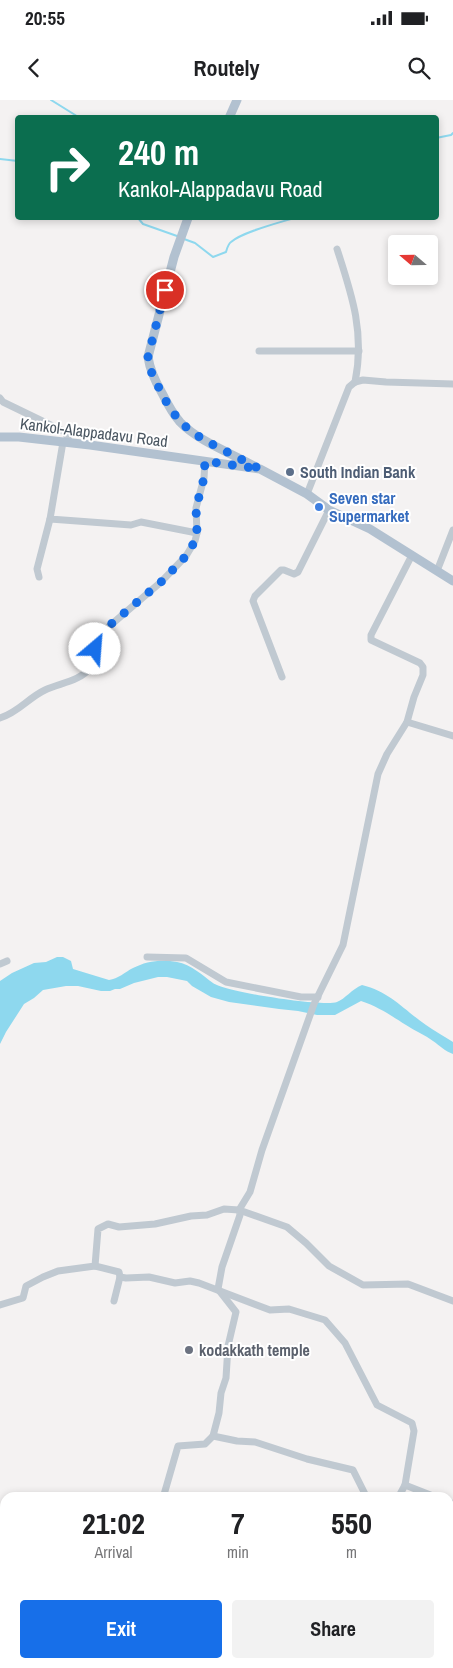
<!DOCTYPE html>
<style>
body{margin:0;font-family:"Archivo Narrow",sans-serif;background:#f2f2f2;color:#202124;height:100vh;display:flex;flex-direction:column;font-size:19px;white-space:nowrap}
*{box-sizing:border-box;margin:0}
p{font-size:16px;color:#757577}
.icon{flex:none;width:28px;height:28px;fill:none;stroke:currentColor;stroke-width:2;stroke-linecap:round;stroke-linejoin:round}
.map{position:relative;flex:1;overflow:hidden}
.drawer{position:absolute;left:0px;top:1392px;width:454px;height:176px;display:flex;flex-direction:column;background:#fff;border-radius:15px 15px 0 0;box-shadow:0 2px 8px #0003}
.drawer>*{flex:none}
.banner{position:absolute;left:15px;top:15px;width:424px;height:105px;border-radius:5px;box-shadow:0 2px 8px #0003;background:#0b6e4f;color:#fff;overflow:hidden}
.needle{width:32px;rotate:290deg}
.tools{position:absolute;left:388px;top:135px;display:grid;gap:10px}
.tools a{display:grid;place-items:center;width:50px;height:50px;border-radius:5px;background:#fff;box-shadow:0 2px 8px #0003;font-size:25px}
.pin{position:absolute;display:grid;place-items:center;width:42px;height:42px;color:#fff;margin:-21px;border:2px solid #fff;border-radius:50%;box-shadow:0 1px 5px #0007}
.me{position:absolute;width:55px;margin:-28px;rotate:27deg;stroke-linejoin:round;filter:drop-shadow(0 0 4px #0008)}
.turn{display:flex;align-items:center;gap:18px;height:105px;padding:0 20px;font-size:22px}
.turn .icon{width:65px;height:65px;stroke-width:2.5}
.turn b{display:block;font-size:35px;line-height:42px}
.eta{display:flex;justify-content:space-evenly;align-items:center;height:85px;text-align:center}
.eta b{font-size:30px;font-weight:700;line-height:35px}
.primary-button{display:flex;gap:10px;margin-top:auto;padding:10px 20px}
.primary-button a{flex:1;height:58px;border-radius:5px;background:#176fe9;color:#fff;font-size:20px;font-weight:700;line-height:58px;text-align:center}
.primary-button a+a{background:#f2f2f2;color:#202124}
.status{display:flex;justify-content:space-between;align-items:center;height:35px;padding:0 25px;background:#fff;direction:ltr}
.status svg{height:14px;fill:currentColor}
header{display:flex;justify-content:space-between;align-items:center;height:65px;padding:0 20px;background:#fff;font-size:22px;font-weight:700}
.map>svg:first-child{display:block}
.water{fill:#8ed8ee}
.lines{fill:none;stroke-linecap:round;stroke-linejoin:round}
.stream{stroke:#8ed8ee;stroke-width:2}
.minor{stroke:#c0c9d1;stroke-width:7}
.major{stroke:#b2c1d0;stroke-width:9}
.route{stroke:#176fe9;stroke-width:9;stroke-dasharray:0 16.2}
.service-dot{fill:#5c6f8a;stroke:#fff;stroke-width:2}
.shop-dot{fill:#3f7fe0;stroke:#fff;stroke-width:2}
.worship-dot{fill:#6b7280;stroke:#fff;stroke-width:2}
.labels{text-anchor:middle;stroke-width:4;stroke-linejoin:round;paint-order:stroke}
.street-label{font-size:16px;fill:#495560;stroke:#fff}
.service-label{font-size:16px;font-weight:bold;fill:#4e5e75;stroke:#fff;text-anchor:start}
.shop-label{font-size:16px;font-weight:bold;fill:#366cbe;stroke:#fff;text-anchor:start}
.worship-label{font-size:16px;font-weight:bold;fill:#5b616d;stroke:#fff;text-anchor:start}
</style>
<div class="status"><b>20:55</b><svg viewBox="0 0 49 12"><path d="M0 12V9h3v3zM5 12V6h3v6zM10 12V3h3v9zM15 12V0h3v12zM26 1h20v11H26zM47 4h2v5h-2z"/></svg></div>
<header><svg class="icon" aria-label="back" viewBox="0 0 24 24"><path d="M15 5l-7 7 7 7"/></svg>Routely<svg class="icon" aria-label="search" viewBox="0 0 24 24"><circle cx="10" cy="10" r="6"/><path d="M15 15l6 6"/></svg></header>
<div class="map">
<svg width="453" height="1568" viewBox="0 0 453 1568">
<rect width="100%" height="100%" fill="#f4f2f2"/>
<path class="water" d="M57,857h6l8,4 2,8 36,11c9,-1 16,-8 24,-12 13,-7 29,-9 44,-6 14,2 26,14 36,21 12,9 110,24 124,19 8,-3 15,-13 25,-17 28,7 41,24 64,40 8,6 18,11 27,17v12c-8,-3 -13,-8 -20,-13 -8,-6 -18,-10 -27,-16 -16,-10 -27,-18 -45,-24l-26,14h-18l-19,-4 -19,-2 -50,-7 -18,-5 -19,-11 -5,-5 -20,-4h-9l-24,6 -14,6h-5l-5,2h-9l-23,-5h-12l-23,4 -9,8 -10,6 -18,28 -6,12v-63l12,-8 22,-10 12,-1z"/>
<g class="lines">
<g class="stream">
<path d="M51,0l29,18"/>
<path d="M436,38l15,-3 2,-2"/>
<path d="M0,59l18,2"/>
<path d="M138,118l5,6 34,12"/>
<path d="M184,139l11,4 18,14 13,-5c1,-3 2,-8 5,-10 11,-10 47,-19 63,-24"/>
</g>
<g class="minor">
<path d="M337,149c15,46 28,84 18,133"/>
<path d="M259,251h100"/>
<path d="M0,298l3,4 62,30 5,11"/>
<path d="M63,342l-13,77 81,6 10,-3 56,11"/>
<path d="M307,394l42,-107 6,-5 8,-2 23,2 67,2"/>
<path d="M412,455l-41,80v5l49,23 3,4v8l-9,22 -7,25 -20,32 -9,20 -35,171 -29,59 -52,146 -12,42 -11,18 48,17 19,16 23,23 34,19 45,-1 45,17"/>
<path d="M437,471l16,-41"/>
<path d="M39,477l-2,-8 13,-50"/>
<path d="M282,577l-29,-76 2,-5 26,-26h3l10,4 4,-2 31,-62"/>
<path d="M0,618c19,-6 28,-20 45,-28 15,-7 35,-9 45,-22 8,-9 3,-22 9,-33l62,-53 25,-26 9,-15 2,-8 -1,-25 8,-30 1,-17"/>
<path d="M407,622l46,14"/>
<path d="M147,857l39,1 40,24 75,15h17"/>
<path d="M0,864l7,-3"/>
<path d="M95,1166l24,6 1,5 -6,24"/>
<path d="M120,1177l6,1 23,-1 26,6 15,-2 9,2 71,27 19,-1 36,11 20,23 32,62 35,18 2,8 -9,54"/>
<path d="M0,1205l23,-7 3,-12 17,-9 15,-6 37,-5 3,-37 10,-5 11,3 36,-3 36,-8 16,-1 17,-6 15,1 1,5 -18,52 -4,22 18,23 -8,34 -2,32 -5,15 -2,20 -6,23 -8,8 -27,2 -15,52"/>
<path d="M213,1336l24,5 18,1 52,17 46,11 14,28"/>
<path d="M398,1398l7,-13 33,13"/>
<path d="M449,1402l4,2"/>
<path d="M449,1453v-12l4,-12"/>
<path d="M0,1455h5"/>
<path d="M449,1509l2,43 -2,7"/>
<path d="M81,1568l2,-4"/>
<path d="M319,1568l1,-4"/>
<path d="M444,1568l3,-4"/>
</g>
<g class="major">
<path d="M229,18l8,-18"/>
<path d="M188,118l-14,39 -26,100c2,13 7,24 14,36 5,10 11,21 18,29 18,19 51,31 74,44"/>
<path d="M0,337h19l71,8 170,24 47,25 22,16 41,19 83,52"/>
</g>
</g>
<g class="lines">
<path class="route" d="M95,549l1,-7 2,-7 63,-53 25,-26 9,-15 2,-8 -1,-25 8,-30 1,-17 55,8 -56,-29 -13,-9 -11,-9 -12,-17 -8,-15 -8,-16 -4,-17 17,-67"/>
</g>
<circle class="service-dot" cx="290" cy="372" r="5"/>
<circle class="shop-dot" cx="319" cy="407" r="5"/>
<circle class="worship-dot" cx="189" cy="1250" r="5"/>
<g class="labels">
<g class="street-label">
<text transform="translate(94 332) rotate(7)" y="6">Kankol-Alappadavu Road</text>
</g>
<g class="service-label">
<text x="300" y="378">South Indian Bank</text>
</g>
<g class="shop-label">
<text x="329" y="404">Seven star<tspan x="329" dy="18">Supermarket</tspan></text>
</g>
<g class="worship-label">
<text x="199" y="1256">kodakkath temple</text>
</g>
</g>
</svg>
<div class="tools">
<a><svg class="needle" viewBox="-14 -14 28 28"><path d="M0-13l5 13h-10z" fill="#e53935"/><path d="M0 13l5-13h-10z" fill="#757577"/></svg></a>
</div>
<div class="pin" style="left:165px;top:190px;background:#d93025"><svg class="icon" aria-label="arrive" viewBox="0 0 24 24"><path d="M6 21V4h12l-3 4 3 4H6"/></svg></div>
<svg class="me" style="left:95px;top:549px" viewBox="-20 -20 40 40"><circle r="19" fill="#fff"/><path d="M0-13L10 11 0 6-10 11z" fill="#176fe9"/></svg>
<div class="banner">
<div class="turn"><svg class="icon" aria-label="right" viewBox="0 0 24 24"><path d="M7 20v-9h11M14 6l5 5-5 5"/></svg><div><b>240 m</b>Kankol-Alappadavu Road</div></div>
</div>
<section class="drawer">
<div class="eta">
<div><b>21:02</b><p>Arrival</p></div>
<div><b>7</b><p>min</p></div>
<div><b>550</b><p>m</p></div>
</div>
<div class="primary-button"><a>Exit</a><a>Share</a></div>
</section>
</div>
